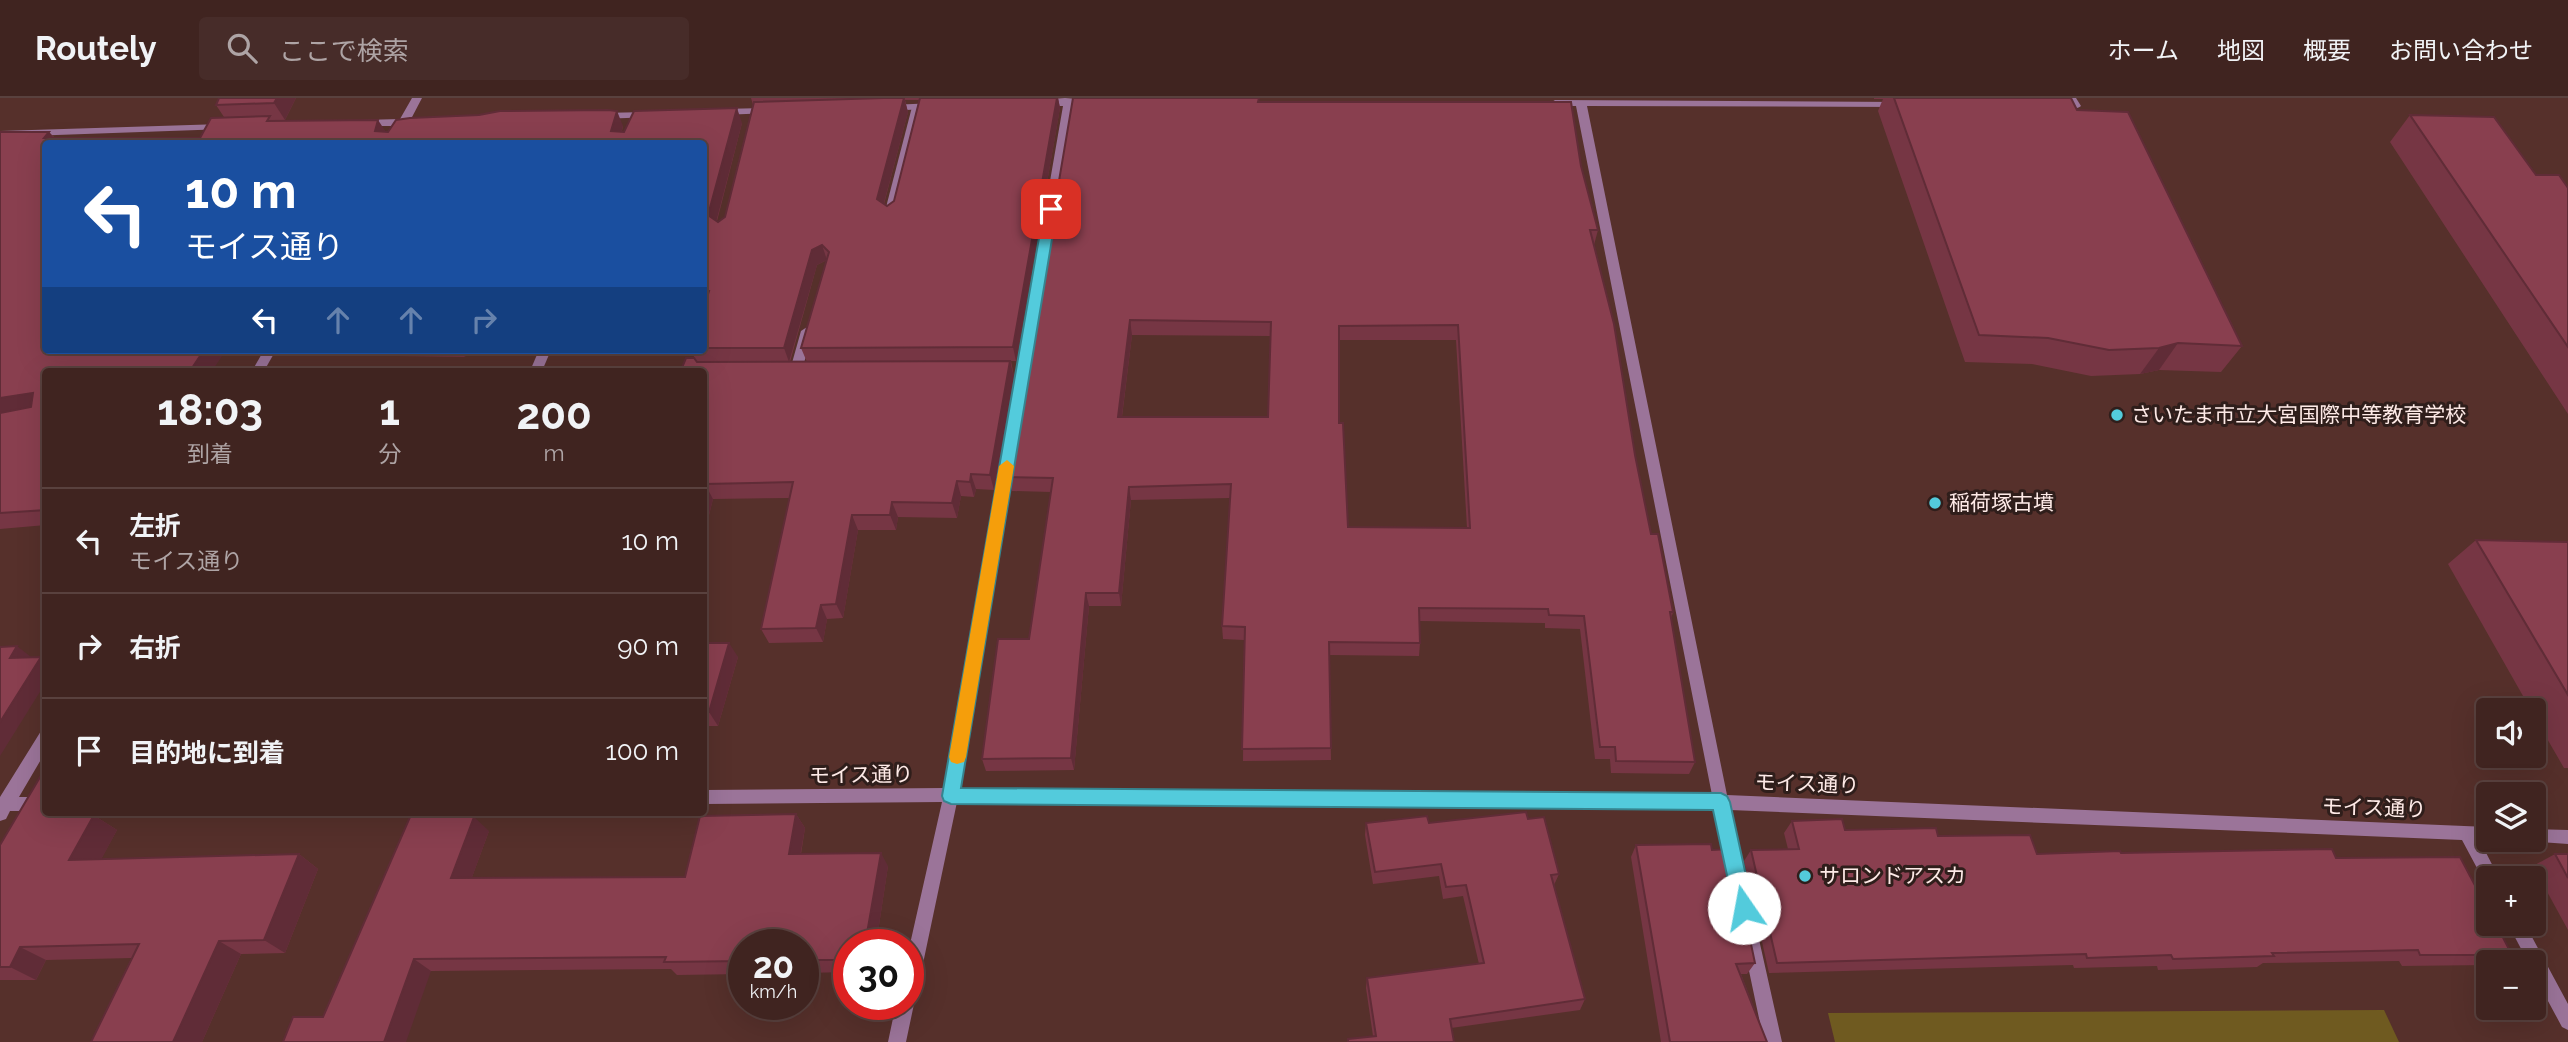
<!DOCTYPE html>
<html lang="ja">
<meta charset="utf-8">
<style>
body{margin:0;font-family:Raleway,"Noto Sans JP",sans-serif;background:#472c29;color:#f1f3f6;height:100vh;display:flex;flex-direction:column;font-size:26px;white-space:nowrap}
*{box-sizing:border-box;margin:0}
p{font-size:23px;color:#aea4a5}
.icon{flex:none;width:38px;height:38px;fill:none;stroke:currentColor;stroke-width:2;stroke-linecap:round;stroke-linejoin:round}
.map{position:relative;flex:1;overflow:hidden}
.side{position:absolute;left:42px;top:270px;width:665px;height:448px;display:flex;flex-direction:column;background:#402420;border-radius:7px;box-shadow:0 7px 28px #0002,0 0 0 2px #59413e}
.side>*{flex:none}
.banner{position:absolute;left:42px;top:42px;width:665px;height:214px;border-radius:7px;box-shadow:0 7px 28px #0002,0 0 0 2px #59413e;background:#1a4fa0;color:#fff;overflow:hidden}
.buttons{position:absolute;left:2476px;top:600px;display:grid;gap:14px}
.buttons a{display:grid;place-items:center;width:70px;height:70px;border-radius:7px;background:#402420;box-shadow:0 7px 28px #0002,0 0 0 2px #59413e;font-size:35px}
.speed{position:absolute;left:728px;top:831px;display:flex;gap:14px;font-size:35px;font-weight:700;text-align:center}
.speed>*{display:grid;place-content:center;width:91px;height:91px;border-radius:50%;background:#402420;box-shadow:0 7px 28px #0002,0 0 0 2px #59413e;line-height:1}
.speed small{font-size:18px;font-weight:400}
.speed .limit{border:10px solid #d22;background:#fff;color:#111}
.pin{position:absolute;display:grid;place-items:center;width:60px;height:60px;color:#fff;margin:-30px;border-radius:14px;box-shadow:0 4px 10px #0006}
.me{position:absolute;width:77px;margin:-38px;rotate:348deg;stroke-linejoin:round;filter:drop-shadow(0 0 5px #0008)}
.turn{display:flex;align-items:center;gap:24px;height:147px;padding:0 28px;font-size:32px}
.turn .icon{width:91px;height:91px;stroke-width:2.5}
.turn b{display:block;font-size:49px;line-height:60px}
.lanes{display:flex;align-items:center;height:66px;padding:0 28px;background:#0003;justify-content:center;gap:35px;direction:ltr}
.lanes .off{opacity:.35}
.eta{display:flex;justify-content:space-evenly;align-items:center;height:119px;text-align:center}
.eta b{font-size:42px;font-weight:700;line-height:49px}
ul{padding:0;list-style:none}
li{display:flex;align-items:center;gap:21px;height:105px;padding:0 28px;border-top:2px solid #59413e}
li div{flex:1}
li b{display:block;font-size:26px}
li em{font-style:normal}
header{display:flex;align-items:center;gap:42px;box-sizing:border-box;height:98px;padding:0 35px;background:#402420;border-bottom:2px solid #59413e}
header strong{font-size:33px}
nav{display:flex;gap:38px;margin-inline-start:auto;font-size:24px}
.search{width:490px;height:63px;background:#472c29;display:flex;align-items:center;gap:18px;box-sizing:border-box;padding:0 24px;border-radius:7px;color:#aea4a5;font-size:26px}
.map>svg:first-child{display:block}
.green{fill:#6f5a20}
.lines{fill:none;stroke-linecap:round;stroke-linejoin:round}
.service{fill:#9b7499;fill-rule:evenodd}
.minor{fill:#9b7499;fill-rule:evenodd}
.wall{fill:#763644;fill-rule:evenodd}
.shaded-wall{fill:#602c37}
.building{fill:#893f4f;stroke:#602c37;stroke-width:2;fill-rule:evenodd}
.route{fill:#53cbdc;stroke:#36848f;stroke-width:2}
.slow{fill:#f59e0b}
.poi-dot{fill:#53cbdc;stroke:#2f1e1b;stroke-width:2.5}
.labels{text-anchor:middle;stroke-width:6;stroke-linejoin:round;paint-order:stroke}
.poi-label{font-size:21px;fill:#feeae7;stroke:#2f1e1b;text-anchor:start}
.street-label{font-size:21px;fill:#feeae7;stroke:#2f1e1b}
</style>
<header>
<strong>Routely</strong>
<div class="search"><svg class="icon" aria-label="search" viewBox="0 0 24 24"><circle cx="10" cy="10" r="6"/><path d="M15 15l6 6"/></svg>ここで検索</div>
<nav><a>ホーム</a><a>地図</a><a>概要</a><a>お問い合わせ</a></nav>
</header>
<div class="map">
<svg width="2568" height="944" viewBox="0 0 2568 944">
<rect width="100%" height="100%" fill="#56302b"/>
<path class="green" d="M2384,912l15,32h-564l-7,-29z"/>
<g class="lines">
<g class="service">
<path d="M917,6l5,3 -26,108 -6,4 -6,-4 28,-108z"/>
<path d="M807,229l6,4 -11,39 -6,5 -6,-5 11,-39z"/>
</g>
<g class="minor">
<path d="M412,0h10l-11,21 5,3 -9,3 -10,19h-11l10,-18h-34l-5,-3 5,-3 38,-1z"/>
<path d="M1065,0l25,2 5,3 -5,3h-16l-114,682 752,7 -136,-689h-21l-5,-3 5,-3 344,2 4,1v4l-316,-1 140,689 761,32v13h3l-11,1 19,37h-11v7l-3,-2 -23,-43 -732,-30 52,232h-18l-49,-233 -758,-7 -40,190 -6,7 3,5 -8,38h-18l8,-38h12v-51l34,-151 -238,2v-14l241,-2 118,-682h-23l-5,-3 5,-3z"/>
<path d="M2066,0h10l5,8c-7,5 -24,5 -31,0l5,-3h14z"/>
<path d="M936,5l4,1v4l-50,3 -5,-3 5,-3z"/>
<path d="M768,10l4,1v4l-50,2 -5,-3 5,-3z"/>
<path d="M649,14l5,3 -1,2 -53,2 -5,-3 5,-3z"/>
<path d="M222,26l5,3 -1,2 -226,8v-6z"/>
<path d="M264,252h12l-12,21h-12z"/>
<path d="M539,252h12l-9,21h-12z"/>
<path d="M46,632v21l-27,46h27v14h-36l-4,8 -6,2v-24l41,-66z"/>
<path d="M2534,731l34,1v14l-40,-3 6,-1z"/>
<path d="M2508,826h17l43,80v26l-6,-3 -28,-52v-13h-6z"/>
</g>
</g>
<g class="wall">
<path d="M219,0h77l-11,22h-12v1l112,10 238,-5 -1,5 120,-8 -25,98 1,1 7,-5 28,-112 -2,-7h307l2,10 -44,253h-5l3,16 -20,113 -18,-1 -2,8 -13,-1 -4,22 -59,-1 -2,13h-38l-15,88 -16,1 -4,23 -54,1 -8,-14 29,-131 -77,1 -7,28h-2v-156l-23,-1 15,-9 -5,-11h13v-206h-658v381l-46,4v-397h49l6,6h145l24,-21 -8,-12zM905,2h14l-25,101 -7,5 -3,-2 24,-92zM827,162l-26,88 6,14h-17l27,-97z"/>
<path d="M1874,0h197l6,12 165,236 -21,26 -62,-2 -19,4 -49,2 -59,-12 -67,-2 -87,-251 5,-12h-9z"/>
<path d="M1260,4l321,64 17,64 -4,15 57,289 22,78 -2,7 24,143 -6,12 -78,-1 -1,-14h-15l-15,-130 -35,-1v-5l-125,-2v22l-1,13 -90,-1 2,105 -88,1 1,-121 -21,-1 -1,-13 8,-128 -99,2 -10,106h-32l-15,164 -88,1 -4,-12 47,-120 22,-147 -39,-1 -3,-14zM1132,237l139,1 -3,81h-146zM1339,242h117l11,188 -119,-1 -9,-104z"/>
<path d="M2410,17l126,60 32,13v226l-178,-272z"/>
<path d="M391,252h77l-3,7 -69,-1z"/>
<path d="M2476,442l92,2v226h-4l-30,-52v-6h-3l-83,-146z"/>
<path d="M704,545l34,14 -20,69h-14z"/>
<path d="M46,714h55l-3,6 19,12 -16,29 198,-5 19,15 -33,84 -44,1 -39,88h-111l41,-84 -86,2 -10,20h-36v-135z"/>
<path d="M796,716l9,14 -4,26 87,12 -12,79h-27v27l-46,1v-28h-59v29l-67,1 -6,-6 -240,2 -108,46 166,-186 -17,46h213z"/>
<path d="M1528,721l31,55 -5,11 31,114 -5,11 -129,18 3,14h-106v-3l25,-3 -7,-48 1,-10 112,-14 -16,-68 -20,3 -4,-23 -66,8 -8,-49 1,-12h63z"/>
<path d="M1792,723l53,9 93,6 99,18 84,-1 215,5 176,97 -15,7h-9v3l-86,1 -3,-5 -136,2 -6,4 -99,3 -1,-4 -83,2 -1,-3 -304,8 -25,-112 7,-11 37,-1 -4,-16z"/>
<path d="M1636,747l76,5 43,113 -8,11h-6l26,68h-106l-30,-185z"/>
<path d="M2555,756h13v76l-35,-64z"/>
</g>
<g class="shaded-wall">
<path d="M277,0h19l-11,22 -11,-17z"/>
<path d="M904,0l4,14 -27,102 -4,-15z"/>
<path d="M1057,0h1l2,10 -44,253 -3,-14z"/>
<path d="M737,10l5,15 -28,107 -6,-15z"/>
<path d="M617,13l6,15 -5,18 -7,-13z"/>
<path d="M378,22l10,15 -13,-4z"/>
<path d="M49,34l10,12 -15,-6z"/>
<path d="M822,147l5,15 -10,5 -28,97 -5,-14 28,-98z"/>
<path d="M1130,222l2,15 -12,96 -2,-14z"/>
<path d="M2178,245l-19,27 -19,4 19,-26z"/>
<path d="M204,252h22l-14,21h-22z"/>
<path d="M460,252h8l-3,7z"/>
<path d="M1010,263l4,16 -20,113 -4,-15z"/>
<path d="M33,295l13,12 -46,9v-16z"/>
<path d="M971,376l5,15 -2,8 -4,-15z"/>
<path d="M957,383l4,15 -4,22 -5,-15z"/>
<path d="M705,386l8,15 -7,28 -2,-4v-32z"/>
<path d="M1129,389l2,13 -10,106 -2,-13z"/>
<path d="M892,404l6,15 -2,13 -6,-15z"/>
<path d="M852,417l6,15 -15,88 -7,-14z"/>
<path d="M1086,495l3,13 -15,164 -3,-12z"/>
<path d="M821,507l6,14 -4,23 -7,-14z"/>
<path d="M729,545l9,14 -20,69 -9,-14z"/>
<path d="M17,548l14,11 -7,11 -14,-10z"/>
<path d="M41,559l5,3v22l-46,74v-34z"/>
<path d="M69,714h32l-3,6 19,12 -24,45 -24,-15 -1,-45z"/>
<path d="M796,716l9,14 -7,40 -9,-14z"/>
<path d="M474,719l15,14 -22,60 -16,-13z"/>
<path d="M881,755l7,13 -12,79h-11z"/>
<path d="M299,756l19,15 -33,84 -21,-13z"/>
<path d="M219,843l22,13 -39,88h-29z"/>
<path d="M20,849l26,13 -10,20 -26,-13z"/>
<path d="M414,861l17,12 -25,71h-22z"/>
</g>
<g class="building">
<path d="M219,0h58l-3,5 -58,2z"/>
<path d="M883,0h21l-27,101 10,7 7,-5 26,-103h137l-44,249 -212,1 28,-96 -7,-7 -10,5 -28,98h-80v-41l5,-16h-5v-147h-658v206h158l-14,21h-144v139l-46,3v-100l31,-6 2,-14 -33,5v-266h49l-5,6h156l11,-20 59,-2 -3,5 111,-1 -3,11 13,1 8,-12 14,-2 69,-3 21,-4 108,-1 9,1 -6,20 13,1 10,-21 103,-3 -29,107 10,7 7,-5 29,-115z"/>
<path d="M1073,0h186l-1,4h313l10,64 17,64h-8l24,94 21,131 16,79h7l15,78h-3l25,150 -79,-1 -1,-14h-15l-16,-131 -35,-1 -1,-6 -129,-1 1,35 -91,-1 2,106 -89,1 3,-122 -23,-1 9,-142 -102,3 -10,106h-33l-15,165 -89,1 16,-120h31l24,-161 -44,-1zM1130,222l141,2 -3,95h-150zM1458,227l12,203 -122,-1 -5,-104h-4v-97z"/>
<path d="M1894,0h177l6,12 51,2 114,234 -64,-3 -19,5 -50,2 -61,-12 -69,-3z"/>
<path d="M2410,17l84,2 42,58h23l9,13v159z"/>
<path d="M686,260h8l3,4 313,-1 -20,114 -19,-1 -1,8 -13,-1 -5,22 -60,-1 -2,13h-38l-16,89 -15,1 -5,23 -55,1 32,-147 -88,2 -1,7v-120h-135l112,-1z"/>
<path d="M2476,442l92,2v153z"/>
<path d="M704,545h25l-20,69h-5z"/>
<path d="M17,548l-7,12 31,-1 -41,65v-75z"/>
<path d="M46,669v45h23l-1,3h26l-25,45 230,-6 -35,86 -45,1 -46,101h-82l48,-98 -119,3 -10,20h-10v-122z"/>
<path d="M1526,714l2,7 16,-2 15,57 -8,1 34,124 -135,20 4,23h-106v-3l28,-3 -9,-58 117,-15 -18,-78 -20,2 -5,-23 -66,8 -9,-49 61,-7 2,7z"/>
<path d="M796,716l-7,40 92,-1 -16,92h-16v15h-46v-15h-59v16l-80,1 2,-5 -252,2 -30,83h-101l10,-25h30l87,-200h64l-23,61 234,-1 15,-61z"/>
<path d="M1842,721l3,11 91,-2 2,8 92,-1 7,19 83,-3 1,2 211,-4 4,9 124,-1 28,53v14h8l16,31h-92l-2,-5 -146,3 2,3 -101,3 -2,-4 -84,3 -1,-4 -309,9 -26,-113 48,-1 -7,-28z"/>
<path d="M1711,746l1,6 19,-1 24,114 -19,1 31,78h-97l-34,-197z"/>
<path d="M2555,756h13v24z"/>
</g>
<path class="route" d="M1051,107l6,4 -96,579 760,5 6,3 3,6 23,106 -3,7 -6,2 -7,-2 -3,-7 -21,-98 -762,-6 -7,-3 -2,-5 102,-587z"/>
<path class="slow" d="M1007,362l7,6 -48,291 -2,5 -7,2 -6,-2 -2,-5 50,-291z"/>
<g class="poi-dot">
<circle cx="2117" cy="317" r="7"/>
<circle cx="1935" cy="405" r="7"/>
<circle cx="1805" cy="778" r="7"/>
</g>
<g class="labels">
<g class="poi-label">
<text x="2131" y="324">さいたま市立大宮国際中等教育学校</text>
<text x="1949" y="412">稲荷塚古墳</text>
<text x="1819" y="785">サロンドアスカ</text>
</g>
<g class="street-label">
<text transform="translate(861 677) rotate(-1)" y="7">モイス通り</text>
<text transform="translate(1807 686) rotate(2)" y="7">モイス通り</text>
<text transform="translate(2374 710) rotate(2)" y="7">モイス通り</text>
</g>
</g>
</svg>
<div class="buttons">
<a><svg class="icon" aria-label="sound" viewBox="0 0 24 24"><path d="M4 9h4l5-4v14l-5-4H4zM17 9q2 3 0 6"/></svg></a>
<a><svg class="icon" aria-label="layers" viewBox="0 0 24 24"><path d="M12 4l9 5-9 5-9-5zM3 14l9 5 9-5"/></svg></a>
<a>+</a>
<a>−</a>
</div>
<div class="speed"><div>20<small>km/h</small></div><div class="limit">30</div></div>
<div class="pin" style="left:1051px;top:111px;background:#d93025"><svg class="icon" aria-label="arrive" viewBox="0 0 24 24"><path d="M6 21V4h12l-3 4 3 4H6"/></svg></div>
<svg class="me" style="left:1744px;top:810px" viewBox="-20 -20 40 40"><circle r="19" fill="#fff"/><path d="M0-13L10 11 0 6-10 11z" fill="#53cbdc"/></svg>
<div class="banner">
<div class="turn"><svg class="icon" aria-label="left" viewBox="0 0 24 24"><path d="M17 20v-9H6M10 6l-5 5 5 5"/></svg><div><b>10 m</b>モイス通り</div></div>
<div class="lanes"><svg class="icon" aria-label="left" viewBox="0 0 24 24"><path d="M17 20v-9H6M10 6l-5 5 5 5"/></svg><svg class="icon off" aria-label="ahead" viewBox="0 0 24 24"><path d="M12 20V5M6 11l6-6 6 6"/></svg><svg class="icon off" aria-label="ahead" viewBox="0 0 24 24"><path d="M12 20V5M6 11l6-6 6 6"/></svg><svg class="icon off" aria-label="right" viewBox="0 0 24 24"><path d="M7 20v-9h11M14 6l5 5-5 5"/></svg></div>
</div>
<section class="side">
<div class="eta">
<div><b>18:03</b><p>到着</p></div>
<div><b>1</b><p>分</p></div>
<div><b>200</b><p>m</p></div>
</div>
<ul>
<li><svg class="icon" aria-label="left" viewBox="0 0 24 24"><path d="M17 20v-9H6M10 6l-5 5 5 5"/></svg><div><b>左折</b><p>モイス通り</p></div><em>10 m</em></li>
<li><svg class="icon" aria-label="right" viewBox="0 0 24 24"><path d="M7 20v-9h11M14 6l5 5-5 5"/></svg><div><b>右折</b></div><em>90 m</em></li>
<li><svg class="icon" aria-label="arrive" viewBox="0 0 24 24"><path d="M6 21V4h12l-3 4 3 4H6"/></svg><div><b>目的地に到着</b></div><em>100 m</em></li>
</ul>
</section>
</div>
